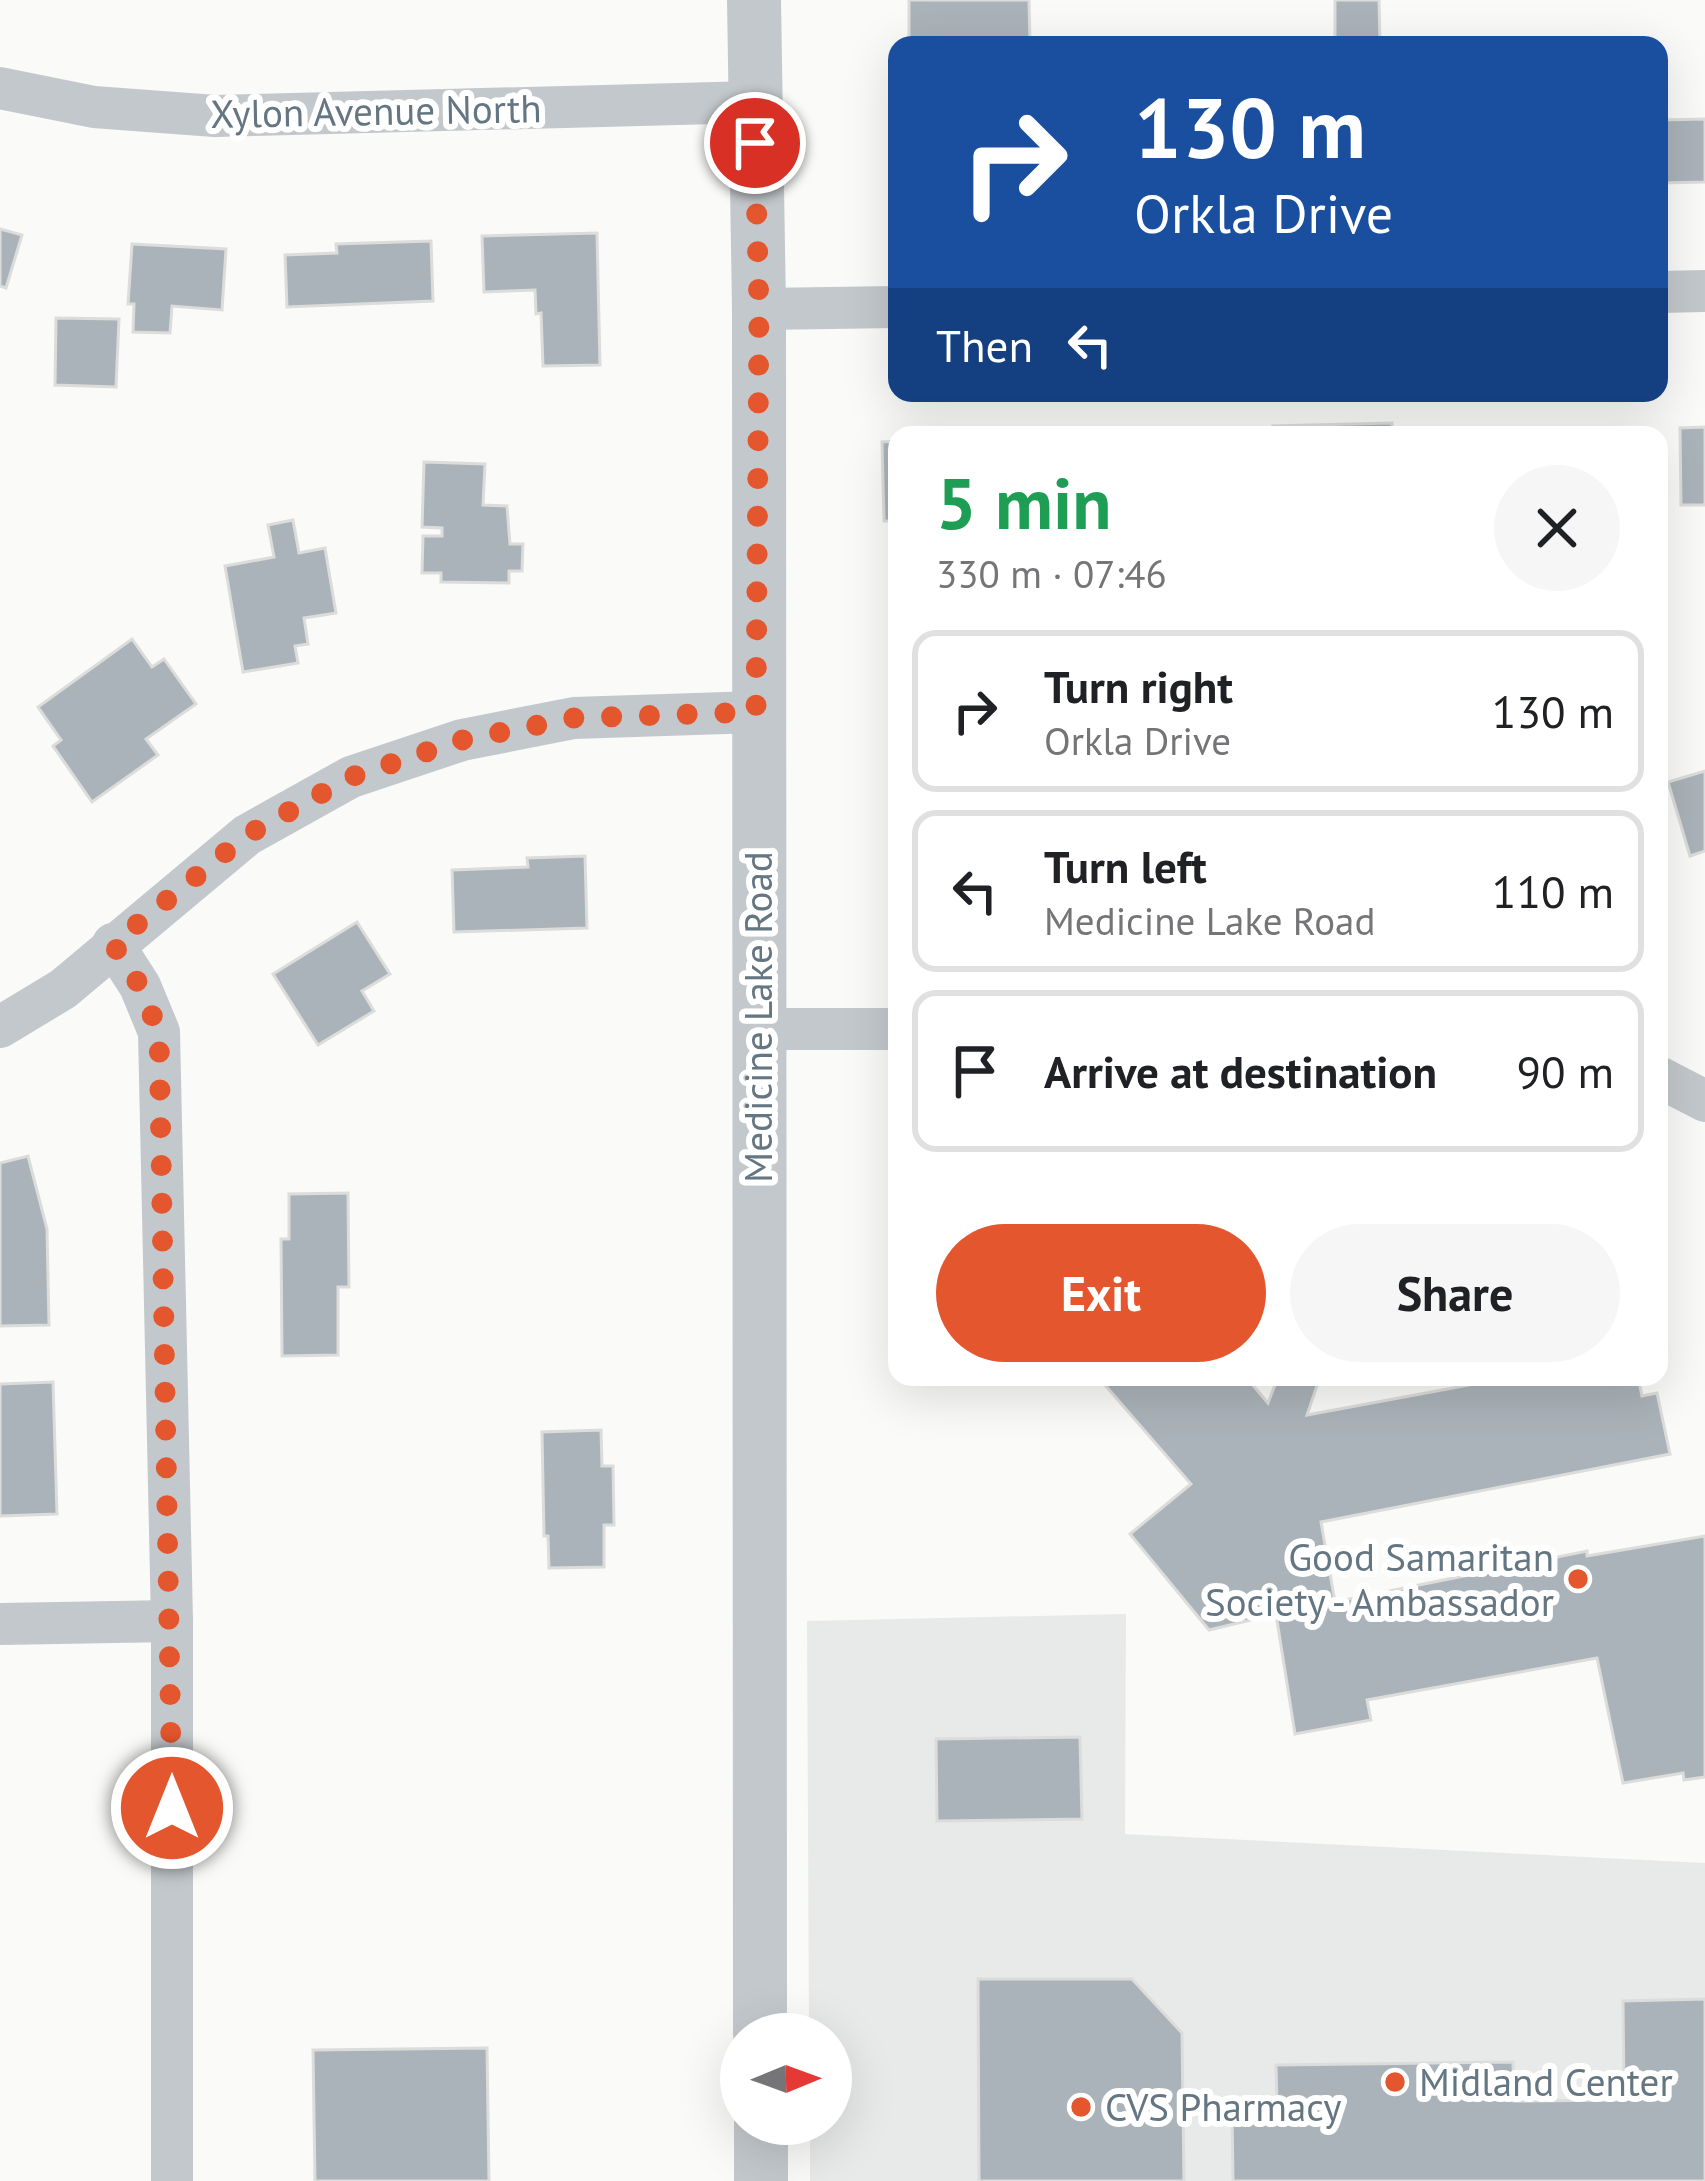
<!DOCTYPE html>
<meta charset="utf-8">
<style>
body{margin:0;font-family:"PT Sans",sans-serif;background:#f6f6f6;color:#202124;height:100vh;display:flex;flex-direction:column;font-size:45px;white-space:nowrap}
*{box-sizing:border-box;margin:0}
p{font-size:39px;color:#757577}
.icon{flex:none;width:66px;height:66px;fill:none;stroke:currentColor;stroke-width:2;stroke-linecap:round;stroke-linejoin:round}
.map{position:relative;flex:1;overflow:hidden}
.sheet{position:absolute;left:888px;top:426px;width:780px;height:960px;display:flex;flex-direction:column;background:#fff;border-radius:24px;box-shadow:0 12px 48px #0002}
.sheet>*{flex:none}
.banner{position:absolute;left:888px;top:36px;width:780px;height:366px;border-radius:24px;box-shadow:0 12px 48px #0002;background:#1a4fa0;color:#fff;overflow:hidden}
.needle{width:78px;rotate:89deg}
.controls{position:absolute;left:720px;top:2013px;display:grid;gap:24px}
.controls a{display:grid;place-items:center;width:132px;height:132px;border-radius:50%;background:#fff;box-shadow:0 12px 48px #0002;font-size:60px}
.pin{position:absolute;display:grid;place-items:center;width:102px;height:102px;color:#fff;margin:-51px;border:6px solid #fff;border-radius:50%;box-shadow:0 3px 12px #0007}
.me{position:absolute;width:132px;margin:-66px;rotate:0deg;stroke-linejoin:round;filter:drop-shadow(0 0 9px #0008)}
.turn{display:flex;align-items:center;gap:42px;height:252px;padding:0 48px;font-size:54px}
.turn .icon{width:156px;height:156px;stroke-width:2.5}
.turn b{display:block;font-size:84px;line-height:102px}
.then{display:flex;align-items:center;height:114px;padding:0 48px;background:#0003;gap:24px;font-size:45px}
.round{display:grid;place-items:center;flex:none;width:126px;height:126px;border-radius:63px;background:#f6f6f6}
.head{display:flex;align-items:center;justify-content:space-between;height:204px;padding:0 48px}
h1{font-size:72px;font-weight:700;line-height:90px;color:#1e9e55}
.cta{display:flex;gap:24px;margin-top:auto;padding:24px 48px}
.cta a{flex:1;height:138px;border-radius:72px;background:#e4572e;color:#fff;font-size:48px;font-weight:700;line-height:138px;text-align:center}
.cta a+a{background:#f6f6f6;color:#202124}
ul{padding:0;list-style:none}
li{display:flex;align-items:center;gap:36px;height:162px;margin:0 24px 18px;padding:0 24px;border:6px solid #e0e0e0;border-radius:24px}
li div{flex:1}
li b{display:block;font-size:45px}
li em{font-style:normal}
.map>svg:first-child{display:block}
.built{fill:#e8e9e9}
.building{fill:#aab3b9;stroke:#dcdcda;stroke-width:3}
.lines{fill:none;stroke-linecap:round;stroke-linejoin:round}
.minor{stroke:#c3c8cc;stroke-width:42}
.tertiary{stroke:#c3c8cc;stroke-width:54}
.route{stroke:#e4572e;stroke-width:21;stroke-dasharray:0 37.8}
.poi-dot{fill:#e4572e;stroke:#fff;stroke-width:4.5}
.labels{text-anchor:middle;stroke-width:12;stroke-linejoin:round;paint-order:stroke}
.street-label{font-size:39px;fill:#657683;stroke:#fff}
.poi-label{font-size:39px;fill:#657683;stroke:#fff;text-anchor:start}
</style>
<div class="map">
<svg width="1705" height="2181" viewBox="0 0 1705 2181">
<rect width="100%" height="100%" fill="#fafaf8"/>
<path class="built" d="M1126,1614l-1,220 580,29v318h-895v-57h21v-90h-22l-2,-413z"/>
<g class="building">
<path d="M909,0h120l1,45h-121z"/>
<path d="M1335,0h44l1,45h-45z"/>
<path d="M1705,119v63l-46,1v-63z"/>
<path d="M0,229l22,6 -16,53 -6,-2z"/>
<path d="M597,233l3,132 -57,1 -2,-53 -5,1 -1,-24 -51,2 -2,-56z"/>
<path d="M431,241l2,60 -146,6 -2,-52 52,-2 -1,-9z"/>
<path d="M132,244l94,5 -4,61 -50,-4 -2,27 -37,-1 1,-28h-6z"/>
<path d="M56,318l63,1 -3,68 -61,-2z"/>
<path d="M1392,423v12h-118l-1,-9z"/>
<path d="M1705,427v78h-24l-1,-77z"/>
<path d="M1174,429v6h-113v-3z"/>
<path d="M1574,430v5h-114v-2z"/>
<path d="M897,441v80h-13l-2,-79z"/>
<path d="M424,462l61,2 -2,41 24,1 3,38h13l-1,27h-13v12l-68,-1v-9h-19l1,-37h19v-8l-20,-1z"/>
<path d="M293,520l6,33 26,-5 11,65 -32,5 4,26 -13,2 3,17 -55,9 -18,-106 49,-9 -6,-32z"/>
<path d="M132,639l20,28 12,-8 32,45 -50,35 12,16 -66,47 -39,-56 8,-6 -23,-33z"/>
<path d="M1705,771v80l-15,5 -22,-74z"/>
<path d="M585,856l2,72 -133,4 -2,-62 76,-3 -1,-9z"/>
<path d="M357,922l33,52 -28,17 12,20 -56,34 -45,-71z"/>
<path d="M28,1156l19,73 2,96 -49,1v-163z"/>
<path d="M348,1193l1,94h-11v68l-56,1 -1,-117h8v-45z"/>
<path d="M1098,1377h148l22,26 10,-26h42l-13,38 205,-38h126l4,19 15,-3 13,61 -349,68 14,80 252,-51v5l118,-20v241l-21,3 -1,-7 -60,10 -26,-125 -230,42 4,20 -76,14 -19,-120 -67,16 -79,-96 61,-50z"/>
<path d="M53,1382l4,132 -57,2v-132z"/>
<path d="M601,1430l1,36h11l1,59h-10v42l-55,1 -1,-32h-4l-2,-104z"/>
<path d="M1080,1737l2,82 -145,2 -1,-82z"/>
<path d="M978,1979h154l50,54 2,148h-205z"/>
<path d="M1705,1999v182h-472l-1,-75h45l-1,-41 237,-3 1,39 110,-1 -1,-99z"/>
<path d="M487,2048l2,133h-174l-2,-131z"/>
</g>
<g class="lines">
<g class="minor">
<path d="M0,88l94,19 121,9 539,-14"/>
<path d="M1659,292l46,-1"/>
<path d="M759,309l138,-2"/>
<path d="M113,944l27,42 19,46 13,589v560"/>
<path d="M0,1027l63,-38 184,-154 104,-58 111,-37 112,-22 182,-6"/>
<path d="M760,1029h137"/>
<path d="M1659,1077l46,24"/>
<path d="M0,1624l172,-3"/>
</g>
<g class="tertiary">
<path d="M754,0l5,309 1,1725"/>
<path d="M761,2124v57"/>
</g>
</g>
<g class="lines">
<path class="route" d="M172,1808l-13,-776 -19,-46 -27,-42 134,-109 104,-58 111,-37 112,-22 182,-6 3,-403 -4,-166"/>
</g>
<g class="poi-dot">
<circle cx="1578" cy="1579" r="12"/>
<circle cx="1395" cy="2082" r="12"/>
<circle cx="1081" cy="2107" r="12"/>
</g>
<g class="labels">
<g class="street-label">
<text transform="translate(376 111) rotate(-1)" y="14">Xylon Avenue North</text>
<text transform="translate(758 1017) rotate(-90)" y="14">Medicine Lake Road</text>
</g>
<g class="poi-label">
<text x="1554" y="1571" text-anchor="end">Good Samaritan<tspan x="1554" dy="45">Society - Ambassador</tspan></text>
<text x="1419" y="2096">Midland Center</text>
<text x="1105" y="2121">CVS Pharmacy</text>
</g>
</g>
</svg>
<div class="controls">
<a><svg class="needle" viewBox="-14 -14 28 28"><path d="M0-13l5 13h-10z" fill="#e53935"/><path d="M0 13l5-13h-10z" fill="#757577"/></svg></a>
</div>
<div class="pin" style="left:755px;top:143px;background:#d93025"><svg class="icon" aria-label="arrive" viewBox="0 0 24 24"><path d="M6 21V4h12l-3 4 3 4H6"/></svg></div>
<svg class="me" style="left:172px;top:1808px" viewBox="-20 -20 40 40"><circle r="17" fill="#e4572e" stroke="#fff" stroke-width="3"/><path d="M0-11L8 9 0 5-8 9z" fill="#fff"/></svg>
<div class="banner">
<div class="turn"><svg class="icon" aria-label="right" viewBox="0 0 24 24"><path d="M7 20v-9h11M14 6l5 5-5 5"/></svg><div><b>130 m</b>Orkla Drive</div></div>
<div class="then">Then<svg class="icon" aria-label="left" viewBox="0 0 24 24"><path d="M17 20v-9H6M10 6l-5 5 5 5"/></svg></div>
</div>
<section class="sheet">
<div class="head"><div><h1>5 min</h1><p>330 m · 07:46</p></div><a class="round"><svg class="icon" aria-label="close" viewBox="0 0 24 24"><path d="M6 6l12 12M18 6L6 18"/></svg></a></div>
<ul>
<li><svg class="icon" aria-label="right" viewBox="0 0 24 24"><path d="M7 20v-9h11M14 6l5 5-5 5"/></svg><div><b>Turn right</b><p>Orkla Drive</p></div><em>130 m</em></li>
<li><svg class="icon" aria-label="left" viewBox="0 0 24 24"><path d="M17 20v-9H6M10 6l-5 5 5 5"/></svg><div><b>Turn left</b><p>Medicine Lake Road</p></div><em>110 m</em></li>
<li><svg class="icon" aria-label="arrive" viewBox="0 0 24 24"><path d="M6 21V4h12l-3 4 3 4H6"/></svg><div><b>Arrive at destination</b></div><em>90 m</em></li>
</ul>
<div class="cta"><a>Exit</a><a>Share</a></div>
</section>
</div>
